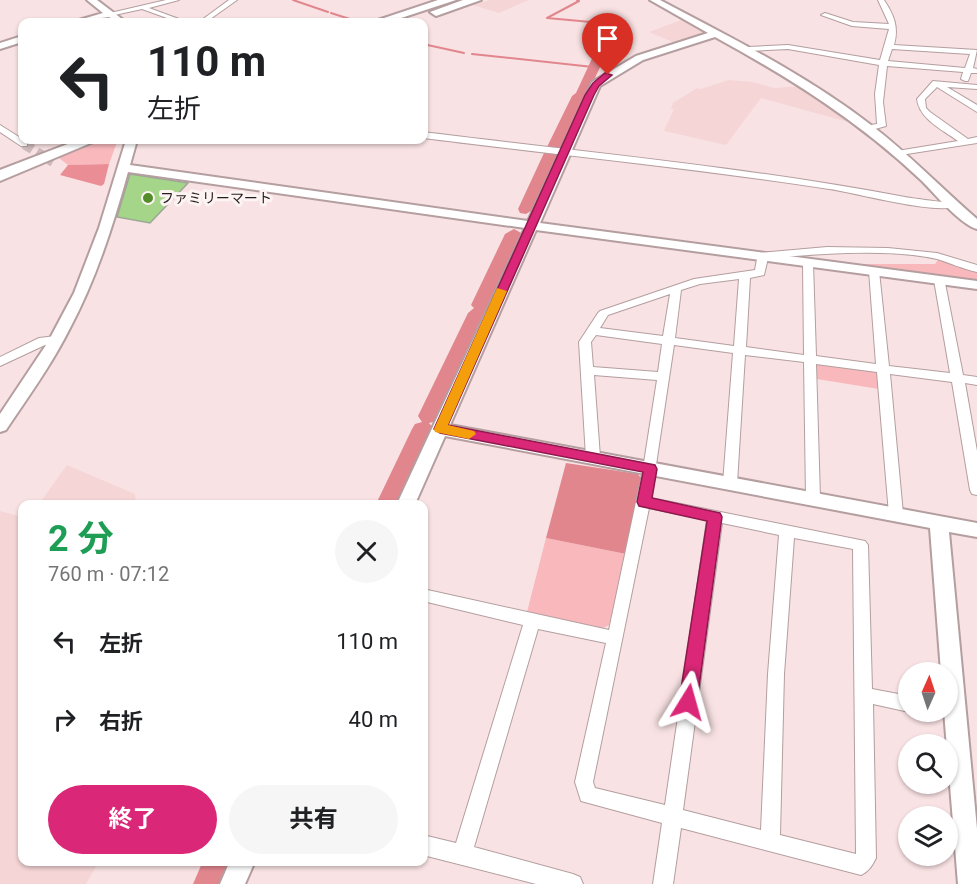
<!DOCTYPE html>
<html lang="ja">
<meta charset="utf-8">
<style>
body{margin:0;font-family:Roboto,"Noto Sans JP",sans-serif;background:#f6f6f6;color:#202124;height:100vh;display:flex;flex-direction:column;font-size:22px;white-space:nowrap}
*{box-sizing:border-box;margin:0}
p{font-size:20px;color:#757577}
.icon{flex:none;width:33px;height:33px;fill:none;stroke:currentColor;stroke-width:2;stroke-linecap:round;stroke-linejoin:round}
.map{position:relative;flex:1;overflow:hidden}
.panel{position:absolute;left:18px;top:500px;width:410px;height:366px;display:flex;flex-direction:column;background:#fff;border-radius:12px;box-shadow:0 2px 4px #0004}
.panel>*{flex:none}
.hud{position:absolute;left:18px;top:18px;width:410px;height:126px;border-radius:12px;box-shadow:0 2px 4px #0004;background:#fff;color:#202124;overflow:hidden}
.needle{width:39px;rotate:3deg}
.fabs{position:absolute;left:898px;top:662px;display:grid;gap:12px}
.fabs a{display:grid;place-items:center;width:60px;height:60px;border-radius:50%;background:#fff;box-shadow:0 2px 4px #0004;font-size:30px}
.pin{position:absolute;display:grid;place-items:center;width:51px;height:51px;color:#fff;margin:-62px -26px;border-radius:50% 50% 50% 0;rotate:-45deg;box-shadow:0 0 6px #0007}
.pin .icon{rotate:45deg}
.me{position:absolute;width:66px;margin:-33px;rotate:8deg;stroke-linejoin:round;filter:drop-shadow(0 0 4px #0008)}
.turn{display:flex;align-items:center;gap:21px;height:126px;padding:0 30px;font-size:27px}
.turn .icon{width:78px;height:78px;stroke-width:2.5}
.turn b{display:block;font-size:42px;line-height:51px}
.round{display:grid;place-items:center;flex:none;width:63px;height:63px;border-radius:32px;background:#f6f6f6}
.summary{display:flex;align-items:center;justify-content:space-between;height:102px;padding:0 30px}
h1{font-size:36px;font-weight:700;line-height:45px;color:#1e9e55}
.primary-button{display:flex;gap:12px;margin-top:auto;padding:12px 30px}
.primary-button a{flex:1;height:69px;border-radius:36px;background:#db2777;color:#fff;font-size:24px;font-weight:700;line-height:69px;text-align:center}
.primary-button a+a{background:#f6f6f6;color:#202124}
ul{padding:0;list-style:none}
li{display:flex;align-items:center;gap:18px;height:78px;padding:0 30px}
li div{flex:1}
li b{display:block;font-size:22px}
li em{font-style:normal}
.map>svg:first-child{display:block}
.built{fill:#f5d5d6}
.green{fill:#f8b8bc}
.forest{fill:#ea8d95}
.water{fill:#e2868e}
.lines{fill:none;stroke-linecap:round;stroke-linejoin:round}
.stream{stroke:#e2868e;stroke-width:2}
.river{fill:#e2868e;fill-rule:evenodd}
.building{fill:#a5d589;stroke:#9ca797;stroke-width:1.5}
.minor-tunnel{stroke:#cebabb;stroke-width:10;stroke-dasharray:10 5;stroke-linecap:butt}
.minor-casing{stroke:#b49e9f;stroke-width:2}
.tertiary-casing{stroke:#b49e9f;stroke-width:4}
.trunk-casing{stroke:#b49e9f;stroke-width:4}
.minor{fill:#fff;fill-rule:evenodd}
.tertiary{fill:#fff;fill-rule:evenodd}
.trunk{fill:#fff;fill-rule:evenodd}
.route{fill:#db2777;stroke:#8e194d;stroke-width:1.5}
.slow{fill:#f59e0b}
.poi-dot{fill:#538d2a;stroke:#fcf3f3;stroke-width:2}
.labels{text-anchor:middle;stroke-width:6;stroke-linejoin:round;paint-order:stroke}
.far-poi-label{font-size:14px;fill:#241b1c;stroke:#fcf3f3;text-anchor:start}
</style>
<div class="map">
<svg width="977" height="884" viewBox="0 0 977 884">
<rect width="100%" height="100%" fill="#f9e2e3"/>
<g class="built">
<path d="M490,0h39l-30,13 -26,-8z"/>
<path d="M684,19l19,10 2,5 -30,9 -26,-11z"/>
<path d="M729,80l23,2 22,6 28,-2 46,36 -87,-24 -35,47 -62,-14 10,-22h-3l2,-6 24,-15 4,1z"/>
<path d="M67,465l68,29 1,10h-97z"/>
<path d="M0,511l22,6v344h77l-13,23h-86z"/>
</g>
<g class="green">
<path d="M101,140h15l1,2 -8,22 -41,1 -9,-7z"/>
<path d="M935,256l42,14v11l-124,-17h82l3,-4z"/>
<path d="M820,363l55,8 3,2 1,16 -62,-10 -1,-15z"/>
<path d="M546,538l80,16 -17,71 -6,3 -76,-16z"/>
</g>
<path class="forest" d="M109,164l-5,20 -3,2 -41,-11 8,-10z"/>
<path class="water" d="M566,463l72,11 5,7 -17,73 -80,-16z"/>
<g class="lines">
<g class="stream">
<path d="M293,0l35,12"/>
<path d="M577,0l2,1 -32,17 66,6"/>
<path d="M331,13l25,8"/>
<path d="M423,44l41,9"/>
<path d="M472,54l121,13"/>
</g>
<g class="river">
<path d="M614,20l6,4 -57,123 -5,4 2,2 -26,56 -8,5 -6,-1 -2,-4 26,-56 5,-4 -2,-2 25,-51 4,-3 32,-69z"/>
<path d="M514,229l9,5 -32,71 -6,5 3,3 -48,103 -3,5 -8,2 5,6 -34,75h-24l36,-75 3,-5 7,-2 -4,-6 50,-103 6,-5 -3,-3 34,-71z"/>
<path d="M203,861h33l-9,23h-34z"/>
</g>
</g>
<path class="building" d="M130,174l58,9 -38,40 -33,-6z"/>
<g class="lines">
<path class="minor-tunnel" d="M24,144l29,18"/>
<defs>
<g id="minor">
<path d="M166,0h13l-30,8 38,14h-9l-36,-13 -32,7 -4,-2z"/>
<path d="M229,0h8l-31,22h-7z"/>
<path d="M878,0h6c10,15 15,27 10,45l83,5 -4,18 4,1v4h-6l-3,8h-3l-4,-2 2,-7 -76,-6 -4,36 3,24 -18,5 -4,-3 1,-2 12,-2 -2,-30 4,-29 -91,-16 -39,2 -4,-2 4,-2 39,-2 92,15 9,-31 -37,-3 -31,-11 4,-2 28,9 36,2zM892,49l78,5 -5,14 -77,-7z"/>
<path d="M933,81l44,4v4l-30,-2 30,18v7l-40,-25 -12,12 1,9 4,4 38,27 9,-2v6l-83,13v-4l3,-1 61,-10c-15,-11 -39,-22 -41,-42z"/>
<path d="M0,125l27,17v4h-6l-21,-14z"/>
<path d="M423,132c161,20 323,35 482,65 9,2 51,6 53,8 -15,12 -105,-13 -129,-16 -135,-21 -271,-34 -406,-51z"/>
<path d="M827,247l61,1 49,5 40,12v7c-14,-3 -27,-9 -40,-13 -49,-11 -118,-5 -169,-1l-4,17 -14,3 -4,69 58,8 -1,-92 5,-3 5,3 3,93 60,8 -7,-93 5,-3 5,3 10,95 61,7 -16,-93 2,-2h8l19,97 14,2v8l-12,-2 12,68v44l-5,-1 -2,-4 -18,-108 -62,-8 13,140 -2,4h-10l-2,-4 -12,-142 -61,-8 4,134 -2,4h-10l-2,-4 -2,-136 -59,-7 -8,128 -2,4h-10l-2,-4 10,-130 -59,-8 -23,153 214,43 3,4 4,144 37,7v15h2l-2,1 -36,-8 3,154c-4,8 -7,13 -15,17l-180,-47 -8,56h-20l9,-61 -81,-22 -6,-19 31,-139 -68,-14 -64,218 99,27 7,3 3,7h-47l-113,-29v-20l33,8 67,-218 -100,-24v-12l186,41 34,-161 14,-89 -63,-5 6,82 -7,5 -5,-2 -2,-3 -7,-115 19,-29 2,-2 94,-32 61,-9 2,-11 -8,-1v-4zM739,279l-5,67 -59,-8 6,-48 19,-6zM670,294l-7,42 -63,-8 8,-13zM596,335l66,9 -4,28 -65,-5 -2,-25zM649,508l58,12 -42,285 -70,-17 -2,-6zM722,523l57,12 -11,139 -7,156 -78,-20zM794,538l59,11 3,305 -76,-19 4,-161z"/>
<path d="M56,336l4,1 2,3 -2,3 -15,2 -45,21v-9l39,-19z"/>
</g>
<g id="tertiary">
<path d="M87,0h10l29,22h-9l-8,-5 -37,5 31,-9z"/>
<path d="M650,0h10c72,38 146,75 211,125 38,29 70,63 106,94v10c-16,-4 -43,-36 -55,-48 -62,-59 -132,-103 -207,-144l-72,23 -43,26 -60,137 437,58v8l-441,-59 -86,195 527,98v14l-28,-5 28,297v55h-19l-14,-173h4v-39h-7l-11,-144 -485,-92 -30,68h-18l128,-276 -397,-56c-15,54 -32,107 -58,156 -18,36 -42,69 -64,102l-6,2v-18l48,-72 26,-49 25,-65 27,-88h11l-7,25 398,56 64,-139 44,-26 72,-23z"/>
<path d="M22,36v6l-22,7v-6z"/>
<path d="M230,861h25l-10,23h-25z"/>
</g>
<g id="trunk">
<path d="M438,0h18l-67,22h-17z"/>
<path d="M463,0h18l-45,16 -6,-4z"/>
<path d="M78,140h20l-98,41v-11z"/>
</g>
</defs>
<use href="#minor" class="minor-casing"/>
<use href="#tertiary" class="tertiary-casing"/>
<use href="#trunk" class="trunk-casing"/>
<use href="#minor" class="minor"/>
<use href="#tertiary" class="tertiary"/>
<use href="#trunk" class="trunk"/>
</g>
<path class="route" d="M605,73l7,2 -13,11 -5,9 -146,330 207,40 2,4 -5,29 68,15 2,4 -25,185 -3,6 -6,2 -6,-2 -3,-6 28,-181 -68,-15 -2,-4 6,-30 -203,-39 -6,-4 151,-334 8,-12z"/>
<path class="slow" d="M497,288l10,3 -59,134 26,6 2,3 -7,5 -34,-7 -1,-3z"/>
<circle class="poi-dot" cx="148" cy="198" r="6"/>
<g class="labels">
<g class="far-poi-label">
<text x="160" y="203">ファミリーマート</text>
</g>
</g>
</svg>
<div class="fabs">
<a><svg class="needle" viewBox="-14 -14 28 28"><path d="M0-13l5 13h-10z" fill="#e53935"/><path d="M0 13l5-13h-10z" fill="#757577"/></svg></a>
<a><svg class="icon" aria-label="search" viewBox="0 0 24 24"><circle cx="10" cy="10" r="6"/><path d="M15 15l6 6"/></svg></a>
<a><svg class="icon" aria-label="layers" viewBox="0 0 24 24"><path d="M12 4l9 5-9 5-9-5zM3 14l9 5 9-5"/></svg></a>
</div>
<div class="pin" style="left:608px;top:75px;background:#d93025"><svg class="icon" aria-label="arrive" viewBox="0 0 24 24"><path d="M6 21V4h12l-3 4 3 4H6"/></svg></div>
<svg class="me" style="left:688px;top:702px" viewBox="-20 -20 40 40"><path d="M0-17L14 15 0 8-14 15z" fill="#db2777" stroke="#fff" stroke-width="4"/></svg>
<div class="hud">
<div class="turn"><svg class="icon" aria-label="left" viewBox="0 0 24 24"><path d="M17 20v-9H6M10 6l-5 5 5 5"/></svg><div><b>110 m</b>左折</div></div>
</div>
<section class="panel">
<div class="summary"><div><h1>2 分</h1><p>760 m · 07:12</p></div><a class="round"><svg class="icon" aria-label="close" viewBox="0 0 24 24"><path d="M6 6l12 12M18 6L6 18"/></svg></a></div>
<ul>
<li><svg class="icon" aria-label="left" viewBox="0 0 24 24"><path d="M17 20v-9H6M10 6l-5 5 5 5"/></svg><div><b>左折</b></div><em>110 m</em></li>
<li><svg class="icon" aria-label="right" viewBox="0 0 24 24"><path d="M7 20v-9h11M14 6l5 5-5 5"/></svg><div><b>右折</b></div><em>40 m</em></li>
</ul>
<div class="primary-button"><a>終了</a><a>共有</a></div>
</section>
</div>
